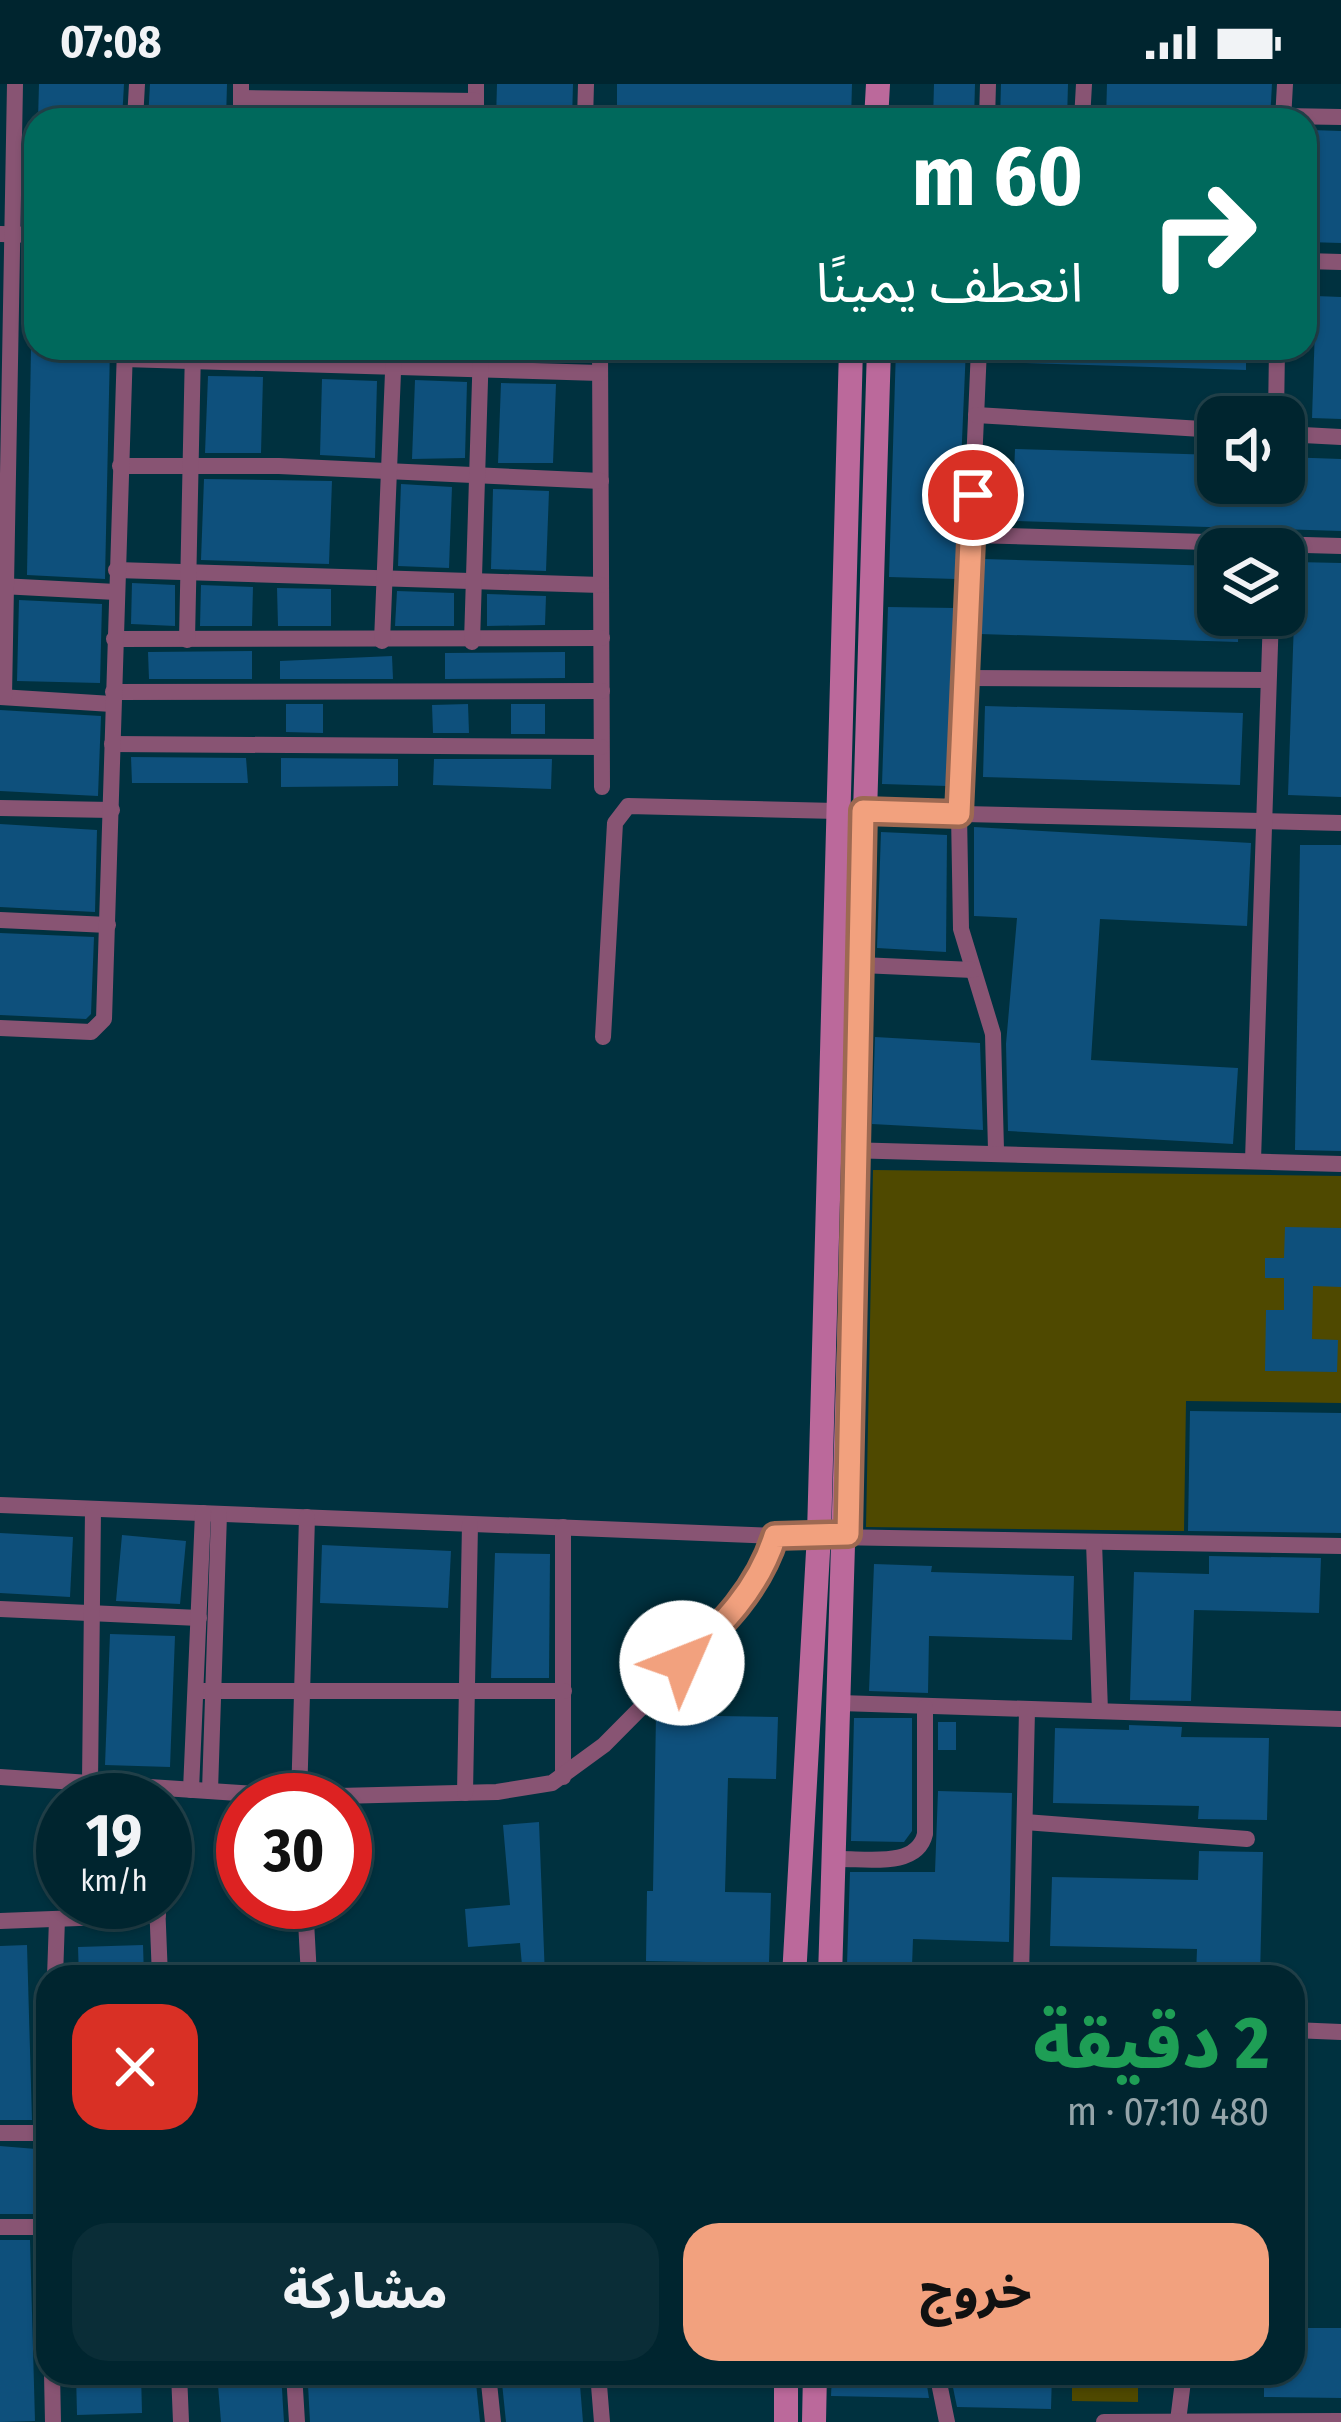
<!DOCTYPE html>
<html lang="ar">
<meta charset="utf-8">
<style>
body{margin:0;font-family:"Fira Sans Condensed","Noto Sans Arabic",sans-serif;background:#0a2d37;color:#f1f3f6;direction:rtl;height:100vh;display:flex;flex-direction:column;font-size:45px;white-space:nowrap}
*{box-sizing:border-box;margin:0}
p{font-size:39px;color:#95a5aa}
.icon{flex:none;width:66px;height:66px;fill:none;stroke:currentColor;stroke-width:2;stroke-linecap:round;stroke-linejoin:round}
.map{position:relative;flex:1;overflow:hidden;direction:ltr}
.details{position:absolute;left:36px;top:1881px;width:1269px;height:420px;display:flex;flex-direction:column;background:#00252f;border-radius:36px;box-shadow:0 3px 9px #0004,0 0 0 3px #22424b;direction:rtl}
.details>*{flex:none}
.guide{position:absolute;left:24px;top:24px;width:1293px;height:252px;border-radius:36px;box-shadow:0 3px 9px #0004,0 0 0 3px #22424b;direction:rtl;background:#00695c;color:#fff;overflow:hidden}
.controls{position:absolute;left:1197px;top:312px;display:grid;gap:24px}
.controls a{display:grid;place-items:center;width:108px;height:108px;border-radius:24px;background:#00252f;box-shadow:0 3px 9px #0004,0 0 0 3px #22424b;font-size:60px}
.speed{position:absolute;left:36px;top:1689px;display:flex;gap:24px;font-size:60px;font-weight:700;text-align:center}
.speed>*{display:grid;place-content:center;width:156px;height:156px;border-radius:50%;background:#00252f;box-shadow:0 3px 9px #0004,0 0 0 3px #22424b;line-height:1}
.speed small{font-size:30px;font-weight:400}
.speed .limit{border:18px solid #d22;background:#fff;color:#111}
.pin{position:absolute;display:grid;place-items:center;width:102px;height:102px;color:#fff;margin:-51px;border:6px solid #fff;border-radius:50%;box-shadow:0 3px 12px #0007}
.me{position:absolute;width:132px;margin:-66px;rotate:46deg;stroke-linejoin:round;filter:drop-shadow(0 0 9px #0008)}
.turn{display:flex;align-items:center;gap:42px;height:252px;padding:0 36px;font-size:54px}
.turn .icon{width:156px;height:156px;stroke-width:2.5}
.turn b{display:block;font-size:84px;line-height:102px}
.round{display:grid;place-items:center;flex:none;width:126px;height:126px;border-radius:36px;background:#0a2d37}
.head{display:flex;align-items:center;justify-content:space-between;height:204px;padding:0 36px}
h1{font-size:72px;font-weight:800;line-height:90px;color:#1e9e55}
.action{display:flex;gap:24px;margin-top:auto;padding:24px 36px}
.action a{flex:1;height:138px;border-radius:36px;background:#f2a17e;color:#111;font-size:48px;font-weight:800;line-height:138px;text-align:center}
.action a+a{background:#0a2d37;color:#f1f3f6}
.status{display:flex;justify-content:space-between;align-items:center;height:84px;padding:0 60px;background:#00252f;direction:ltr}
.status svg{height:33px;fill:currentColor}
.map>svg:first-child{display:block}
.green{fill:#4f4900}
.building{fill:#0e507c}
.lines{fill:none;stroke-linecap:round;stroke-linejoin:round}
.street{stroke:#885473;stroke-width:16}
.secondary{stroke:#bb699b;stroke-width:24}
.route-casing{stroke:#9d6952;stroke-width:30}
.route{stroke:#f2a17e;stroke-width:21}
</style>
<div class="status"><b>07:08</b><svg viewBox="0 0 49 12"><path d="M0 12V9h3v3zM5 12V6h3v6zM10 12V3h3v9zM15 12V0h3v12zM26 1h20v11H26zM47 4h2v5h-2z"/></svg></div>
<div class="map">
<svg width="1341" height="2338" viewBox="0 0 1341 2338">
<rect width="100%" height="100%" fill="#00313f"/>
<g class="green">
<path d="M873,1086l468,6v227l-155,-2 -2,130 -318,-4z"/>
<path d="M1072,2289h66v29l-66,-1z"/>
</g>
<g class="building">
<path d="M39,0h85l-2,36h-84z"/>
<path d="M150,0h77l-1,36h-78z"/>
<path d="M497,0h76l-1,36h-76z"/>
<path d="M617,0h235l-1,36h-234z"/>
<path d="M934,0h41l-1,36h-41z"/>
<path d="M1001,0h67l-1,36h-67z"/>
<path d="M1107,0h165l-2,36h-164z"/>
<path d="M1311,46l30,1v112l-34,-1z"/>
<path d="M1316,212l25,1v122l-29,-1z"/>
<path d="M31,264h79l-5,231 -78,-4z"/>
<path d="M896,264h70l-10,231 -67,-2z"/>
<path d="M992,264h254v22l-255,-8z"/>
<path d="M208,292l55,1 -2,76h-56z"/>
<path d="M322,295l55,2 -2,77 -55,-3z"/>
<path d="M415,296l52,2 -2,76 -53,1z"/>
<path d="M501,299l55,1 -3,79h-55z"/>
<path d="M1015,365l203,6v28h66v-26l57,2v72l-329,-10z"/>
<path d="M204,395l128,2 -3,83 -128,-4z"/>
<path d="M401,400l51,3 -3,81 -51,-2z"/>
<path d="M493,405l56,2 -3,80 -55,-2z"/>
<path d="M983,475l235,7v49h21l-1,27 -258,-8z"/>
<path d="M1296,478l45,1v234l-53,-2z"/>
<path d="M132,499l43,2v41l-44,-2z"/>
<path d="M201,501l52,2 -1,39h-52z"/>
<path d="M277,504l54,1v37h-53z"/>
<path d="M397,507l57,2v33h-59z"/>
<path d="M487,510l59,2 -1,29 -58,1z"/>
<path d="M19,516l83,4 -2,79 -83,-2z"/>
<path d="M888,523l67,1 -8,178 -65,-2z"/>
<path d="M252,567v28h-103l-1,-27z"/>
<path d="M565,568v26l-120,1v-26z"/>
<path d="M392,572l1,23h-113v-18z"/>
<path d="M286,620h37v29l-37,-1z"/>
<path d="M468,620l1,29h-36l-1,-28z"/>
<rect x="511" y="620" width="34" height="30"/>
<path d="M985,622l258,7 -3,72 -257,-8z"/>
<path d="M0,626l101,6 -3,80 -98,-5z"/>
<path d="M131,673l115,1 2,25h-116z"/>
<path d="M281,674l117,1v27l-117,1z"/>
<path d="M434,675h118l-1,30 -118,-4z"/>
<path d="M0,740l97,6 -2,82 -95,-5z"/>
<path d="M974,743l277,16 -4,83 -147,-7 -9,141 147,8 -5,76 -225,-13 -2,-87 11,-126 -43,-2z"/>
<path d="M881,748l66,3 -1,117 -69,-4z"/>
<path d="M1300,761h41v306l-46,-1z"/>
<path d="M0,849l94,4 -3,77 -5,5 -86,-4z"/>
<path d="M875,953l105,6 3,87 -111,-6z"/>
<path d="M1285,1143l56,1v59l-28,-1 -1,53 26,1 -1,32 -72,-1 1,-61h18v-32h-19v-20h19z"/>
<path d="M1190,1327l151,2v120l-153,-2z"/>
<path d="M0,1449l73,4 -3,60 -70,-4z"/>
<path d="M122,1451l64,6 -6,63 -64,-3z"/>
<path d="M322,1461l129,6 -3,57 -128,-5z"/>
<path d="M495,1469l55,1 -1,124h-58z"/>
<path d="M1209,1472l112,2 -2,55 -125,-3 -3,91 -61,-1 4,-128 75,2z"/>
<path d="M874,1480l58,2 -1,6 143,4 -2,64 -143,-4 -1,57 -59,-2z"/>
<path d="M110,1550l65,2 -5,131 -65,-2z"/>
<path d="M656,1631l122,2 -2,62 -48,-1 -3,114 46,1 -2,70 -123,-2 1,-70h6z"/>
<path d="M854,1634h58v113l-8,11 -53,-1z"/>
<rect x="938" y="1638" width="18" height="28"/>
<path d="M1129,1641l53,2 -1,10 88,1 -2,82 -69,-1 1,-13 -146,-3 2,-75 74,2z"/>
<path d="M938,1707l74,2 -3,149 -96,-3 -1,27 -65,-1 3,-93h85z"/>
<path d="M539,1738l6,155h-22l-3,-34 -52,4 -3,-38 45,-4 -7,-80z"/>
<path d="M1199,1767l64,1 -3,125 -64,-1 1,-27 -147,-3 2,-69 146,3z"/>
<path d="M27,1861l5,175h-32v-174z"/>
<path d="M143,1861l1,32h-65l-1,-30z"/>
<path d="M0,2062l48,4v64h-48z"/>
<path d="M0,2156h30l5,181 -35,1z"/>
<path d="M1293,2244h48v70l-77,-1v-16h16v-8h13z"/>
<path d="M76,2289h65l1,40 -65,2z"/>
<path d="M217,2289h64l3,49h-63z"/>
<path d="M441,2289h34l5,49h-170l-2,-37z"/>
<path d="M501,2289h78l4,49h-77z"/>
<path d="M832,2289h93l4,25 -98,-2z"/>
<path d="M950,2289h102l-1,36 -94,-2z"/>
</g>
<g class="lines">
<g class="street">
<path d="M476,0v36"/>
<path d="M241,14l235,3"/>
<path d="M1283,32l58,1"/>
<path d="M135,36l2,-36"/>
<path d="M241,36v-36"/>
<path d="M585,36l1,-36"/>
<path d="M987,36l1,-36"/>
<path d="M1082,36l2,-36"/>
<path d="M1283,36l2,-36"/>
<path d="M1,150l35,1"/>
<path d="M1305,177l36,1"/>
<path d="M600,264l2,439"/>
<path d="M979,264l-20,466 2,115 32,105 3,116"/>
<path d="M124,275l476,14"/>
<path d="M976,331l242,15"/>
<path d="M1276,333l1,-69"/>
<path d="M1284,350l57,3"/>
<path d="M120,382h159l322,15"/>
<path d="M972,451l369,11"/>
<path d="M116,486l485,15"/>
<path d="M1,502l115,6"/>
<path d="M114,555l488,-1"/>
<path d="M187,556l6,-292"/>
<path d="M382,557l12,-293"/>
<path d="M472,558l9,-294"/>
<path d="M965,594l302,2"/>
<path d="M113,608l489,-1"/>
<path d="M0,613l112,7"/>
<path d="M4,613l11,-613"/>
<path d="M112,660l489,3"/>
<path d="M0,724l112,2"/>
<path d="M0,836l108,5"/>
<path d="M861,881l112,5"/>
<path d="M0,944l91,4 13,-13 21,-671"/>
<path d="M603,953l12,-214 13,-17 713,17"/>
<path d="M846,1066l495,14"/>
<path d="M1253,1076l18,-545"/>
<path d="M0,1421l775,31 566,10"/>
<path d="M563,1443v250"/>
<path d="M1094,1458l6,169"/>
<path d="M0,1525l199,9"/>
<path d="M197,1607h367"/>
<path d="M840,1619l501,16"/>
<path d="M0,1693l299,20 198,-5 55,-9 52,-38 129,-130 42,-79"/>
<path d="M90,1699l3,-274"/>
<path d="M191,1706l12,-277"/>
<path d="M210,1707l9,-277"/>
<path d="M465,1709l5,-269"/>
<path d="M299,1716l8,-283"/>
<path d="M1025,1738l222,17"/>
<path d="M836,1775c29,-1 81,10 89,-25v-127"/>
<path d="M157,1818l3,75"/>
<path d="M305,1818l4,75"/>
<path d="M0,1837l158,-6"/>
<path d="M55,1893l2,-58"/>
<path d="M1021,1893l6,-267"/>
<path d="M1293,1946l48,2"/>
<path d="M0,2049h48"/>
<path d="M0,2143h48"/>
<path d="M52,2289l1,49"/>
<path d="M179,2289l2,49"/>
<path d="M294,2289l3,49"/>
<path d="M488,2289l5,49"/>
<path d="M598,2289l4,49"/>
<path d="M937,2289l10,49"/>
<path d="M1178,2337l6,-48"/>
<path d="M1104,2338l237,-1"/>
</g>
<g class="secondary">
<path d="M876,36l2,-36"/>
<path d="M794,1893l25,-443 32,-1186"/>
<path d="M830,1893l49,-1629"/>
<path d="M786,2338v-49"/>
<path d="M814,2338l1,-49"/>
</g>
</g>
<g class="lines">
<defs>
<path id="route" d="M682,1579c40,-38 76,-73 93,-127l73,-2 15,-723 96,3 14,-319"/>
</defs>
<use href="#route" class="route-casing"/>
<use href="#route" class="route"/>
</g>
</svg>
<div class="controls">
<a><svg class="icon" aria-label="sound" viewBox="0 0 24 24"><path d="M4 9h4l5-4v14l-5-4H4zM17 9q2 3 0 6"/></svg></a>
<a><svg class="icon" aria-label="layers" viewBox="0 0 24 24"><path d="M12 4l9 5-9 5-9-5zM3 14l9 5 9-5"/></svg></a>
</div>
<div class="speed"><div>19<small>km/h</small></div><div class="limit">30</div></div>
<div class="pin" style="left:973px;top:411px;background:#d93025"><svg class="icon" aria-label="arrive" viewBox="0 0 24 24"><path d="M6 21V4h12l-3 4 3 4H6"/></svg></div>
<svg class="me" style="left:682px;top:1579px" viewBox="-20 -20 40 40"><circle r="19" fill="#fff"/><path d="M0-13L10 11 0 6-10 11z" fill="#f2a17e"/></svg>
<div class="guide">
<div class="turn"><svg class="icon" aria-label="right" viewBox="0 0 24 24"><path d="M7 20v-9h11M14 6l5 5-5 5"/></svg><div><b>60 m</b>انعطف يمينًا</div></div>
</div>
<section class="details">
<div class="head"><div><h1>2 دقيقة</h1><p>480 m · 07:10</p></div><a class="round" style="background:#d93025;color:#fff"><svg class="icon" aria-label="close" viewBox="0 0 24 24"><path d="M6 6l12 12M18 6L6 18"/></svg></a></div>
<div class="action"><a>خروج</a><a>مشاركة</a></div>
</section>
</div>
